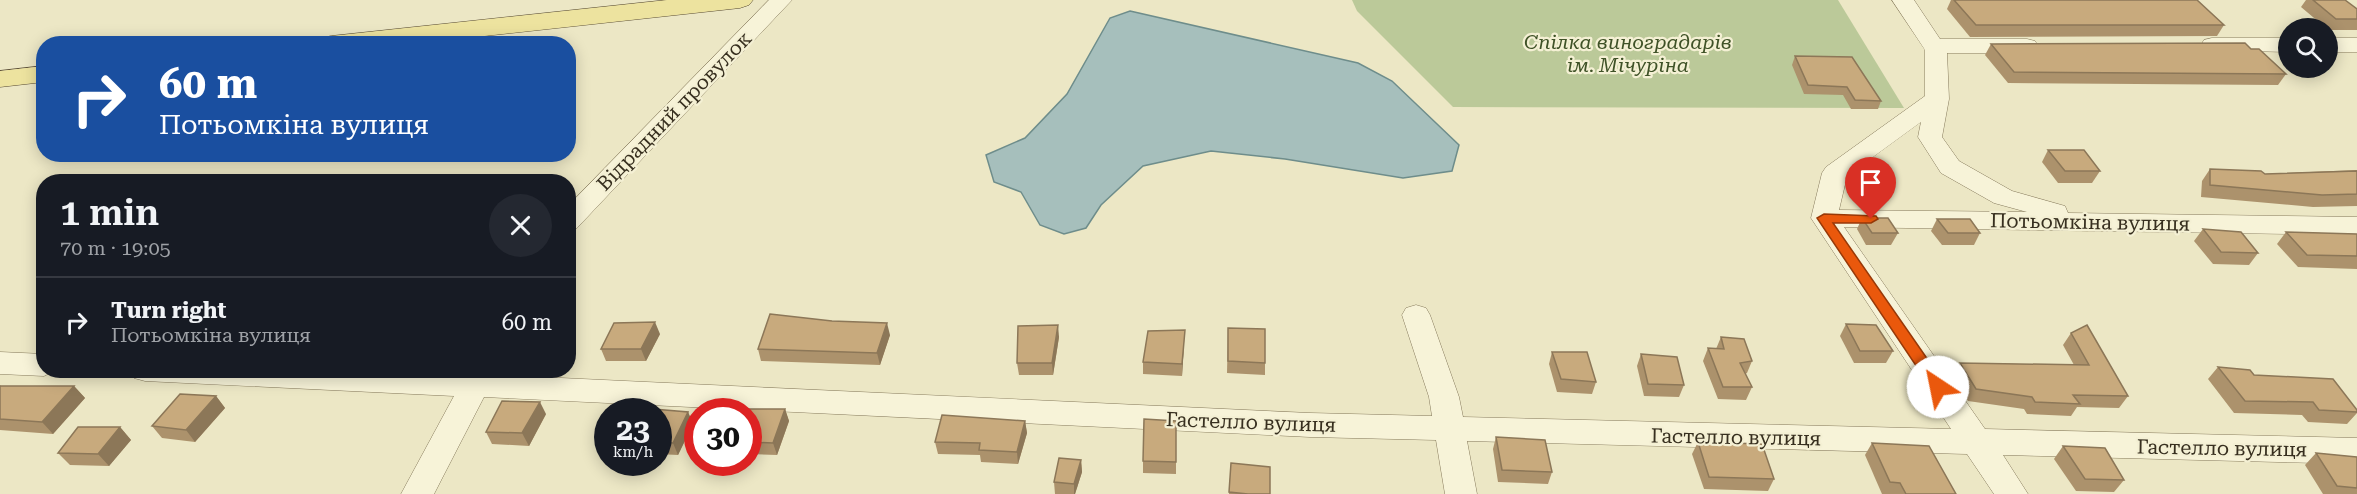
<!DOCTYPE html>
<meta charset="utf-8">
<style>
body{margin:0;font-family:"Roboto Serif",serif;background:#242831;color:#f1f3f6;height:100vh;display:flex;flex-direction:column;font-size:22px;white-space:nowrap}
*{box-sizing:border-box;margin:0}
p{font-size:20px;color:#9ea1a6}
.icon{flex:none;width:33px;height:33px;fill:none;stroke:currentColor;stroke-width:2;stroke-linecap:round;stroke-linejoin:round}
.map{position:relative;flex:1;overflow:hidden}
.side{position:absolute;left:36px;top:174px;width:540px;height:204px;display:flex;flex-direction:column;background:#171b24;border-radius:24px;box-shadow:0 3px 15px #0003}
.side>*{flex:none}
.top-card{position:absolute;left:36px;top:36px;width:540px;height:126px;border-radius:24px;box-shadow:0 3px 15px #0003;background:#1a4fa0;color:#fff;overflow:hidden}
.buttons{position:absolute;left:2278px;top:18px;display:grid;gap:12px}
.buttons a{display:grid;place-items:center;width:60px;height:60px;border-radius:50%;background:#171b24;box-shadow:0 3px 15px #0003;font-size:30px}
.speed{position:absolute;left:594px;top:398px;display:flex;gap:12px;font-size:30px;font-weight:700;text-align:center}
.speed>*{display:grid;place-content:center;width:78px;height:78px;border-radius:50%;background:#171b24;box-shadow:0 3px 15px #0003;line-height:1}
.speed small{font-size:15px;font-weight:400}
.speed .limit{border:9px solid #d22;background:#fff;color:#111}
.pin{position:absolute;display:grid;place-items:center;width:51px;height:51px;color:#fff;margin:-62px -26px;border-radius:50% 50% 50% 0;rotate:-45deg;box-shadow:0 0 6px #0007}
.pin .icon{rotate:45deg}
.me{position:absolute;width:66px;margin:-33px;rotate:326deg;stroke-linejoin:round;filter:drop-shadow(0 0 4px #0008)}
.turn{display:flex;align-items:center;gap:21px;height:126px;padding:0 24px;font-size:27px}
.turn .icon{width:78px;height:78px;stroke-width:2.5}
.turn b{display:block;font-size:42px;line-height:51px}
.round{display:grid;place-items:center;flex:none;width:63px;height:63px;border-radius:32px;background:#242831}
.head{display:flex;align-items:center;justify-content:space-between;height:102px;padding:0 24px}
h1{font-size:36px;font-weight:600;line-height:45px}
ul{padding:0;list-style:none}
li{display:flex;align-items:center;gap:18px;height:90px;padding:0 24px;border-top:2px solid #363941}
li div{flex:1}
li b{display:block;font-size:22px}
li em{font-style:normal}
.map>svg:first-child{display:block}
.green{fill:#bbc999}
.water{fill:#a6bfbc;stroke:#6e8d8b;stroke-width:1.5}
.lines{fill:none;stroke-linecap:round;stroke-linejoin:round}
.minor-casing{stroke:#867a5c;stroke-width:1}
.major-casing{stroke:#544730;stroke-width:1}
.minor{fill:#f7f3d8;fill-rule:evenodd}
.major{fill:#ede39f;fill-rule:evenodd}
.wall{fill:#ac926c}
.shaded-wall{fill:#8c7758}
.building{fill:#c8aa7d;stroke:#8c7758;stroke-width:1.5}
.route{fill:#ea580c;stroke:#983908;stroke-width:1.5}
.labels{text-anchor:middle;stroke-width:4.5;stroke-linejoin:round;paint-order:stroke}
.park-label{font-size:20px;font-style:italic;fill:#3f5227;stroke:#f4f0d4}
.street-label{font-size:20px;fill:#372f1f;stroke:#f4f0d4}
</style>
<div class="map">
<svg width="2357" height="494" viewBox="0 0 2357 494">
<rect width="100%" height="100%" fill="#ece7c5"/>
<path class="green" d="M1352,0h486l66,108 -451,-1 -96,-96z"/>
<path class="water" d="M1130,11l228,52 34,18 67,64 -7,26 -49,7 -118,-19 -74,-8 -68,15 -42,39 -15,23 -22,6 -24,-9 -19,-33 -27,-10 -8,-27 39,-17 42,-44 43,-76z"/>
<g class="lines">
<defs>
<g id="minor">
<path d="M769,0h23l-215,228 -9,3v-25z"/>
<path d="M1892,0h22l26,39h87l8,2 3,5 -3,5 -8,2h-80l2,46 -7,38 17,24 53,30 53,15 3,7 289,4v18l-513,-8 141,202 372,9v26l-354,-9 25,39h-34l-27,-40 -500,-13 10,53h-32l-9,-54 -126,-3 -826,-40 -50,97h-33l53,-98 -309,-15 -11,-3 -4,-8h265l72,4 1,-4h28v5l814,38 122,3 -3,-19 -27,-82 4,-7 10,-3 10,3 4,7 29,82 4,20 488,12 -140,-211 11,-45 4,-6 99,-71v-46zM1921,122l-3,15 23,36 53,30 33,9 -188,-2 8,-34z"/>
<path d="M2212,38h77v14l-85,-2 -3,-5 3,-5z"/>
<rect x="2328" y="38" width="29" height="14"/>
<path d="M0,352l44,2v16h12l-12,6 -44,-2z"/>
</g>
<g id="major">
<path d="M667,0h86l-4,5 -9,3 -329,36h-93l3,-6 10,-2z"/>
<path d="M44,66v16l-44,5v-16z"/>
</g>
</defs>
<use href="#minor" class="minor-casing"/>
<use href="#major" class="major-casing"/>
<use href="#minor" class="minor"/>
<use href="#major" class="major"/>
</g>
<g class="wall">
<path d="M1951,0h246l27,25 -7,11 -247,1 -23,-28z"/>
<path d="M2306,0h39l12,9v21h-29v-2h-2l-25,-21z"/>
<path d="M1991,44l260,5 35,25 -8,11 -270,-2 -23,-28z"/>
<path d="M1795,56l86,45 -3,8h-27l-8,-14 -39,-1 -12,-29z"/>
<path d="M2048,150l52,21 -8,12h-34l-16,-21z"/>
<path d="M2210,169l55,5 92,-4v36l-44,1 -112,-10 1,-16z"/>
<path d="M1862,218l36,15 -7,12h-25l-9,-16z"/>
<path d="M1937,219l43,14 -6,12h-32l-11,-14z"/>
<path d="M2203,229l55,24 -9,12 -36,-1 -19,-23z"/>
<path d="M2286,232l71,2v35l-59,-2 -21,-23z"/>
<path d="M1846,324l47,27 -7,12h-32l-14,-27z"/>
<path d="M1228,328l37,35v12l-38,-2z"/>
<path d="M2071,333l57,63 -9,12 -42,-1 -6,9 -44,-2 -3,-5 -56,-8 -15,-26 7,-12 114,2 -11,-20z"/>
<path d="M660,334l-14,27h-40l-5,-12z"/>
<path d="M890,335l-10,30 -119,-4 -3,-12z"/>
<path d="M1059,337l-6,38h-34l-2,-12z"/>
<path d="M1721,337l31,24 -5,12 -2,1 7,13 -6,13 -28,-1 -15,-38 5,-13 8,1z"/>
<path d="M1184,343l-2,33 -39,-2v-12z"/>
<path d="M1552,352l44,30 -4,12 -35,-2 -8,-28z"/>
<path d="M1641,354l43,31 -5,12 -35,-1 -7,-30z"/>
<path d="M2218,367l36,8 103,35v3l-10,11 -39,-2 -6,-7 -68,-2 -26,-34z"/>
<path d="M0,385l1,1h73l11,12 -32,36 -53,-4z"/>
<path d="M216,396l9,12 -30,34 -33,-4 -10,-12z"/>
<path d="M785,409l4,12 -12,34 -29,-1v-43z"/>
<path d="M658,411l30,1 5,12 -15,31 -20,-1z"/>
<path d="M546,414l-17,32 -37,-2 -6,-12z"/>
<path d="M1025,421l2,12 -9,31 -37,-2 -1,-7 -42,-1 -3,-12z"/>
<path d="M1176,421v53l-33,-1v-12z"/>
<path d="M120,427l11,13 -22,26 -39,-1 -12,-12z"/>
<path d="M1496,437l56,35 -4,12 -50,-2 -5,-33z"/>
<path d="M1698,442l76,37 -6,12 -64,-2 -12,-35z"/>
<path d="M1872,443l84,51h-74l-17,-39z"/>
<path d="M2063,446l61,34 -10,12 -38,-1 -22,-32z"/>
<path d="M2316,453l41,4v37h-34l-18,-29z"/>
<path d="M1081,460l1,12 -7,22h-20l-1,-12z"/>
<path d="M1231,463l39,31h-41z"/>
</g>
<g class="shaded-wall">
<path d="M655,322l5,12 -14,27 -5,-12z"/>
<path d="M887,323l3,12 -10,30 -3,-12z"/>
<path d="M1058,325l1,12 -6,38 -1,-12z"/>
<path d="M1185,330l-1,13 -2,33v-12z"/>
<path d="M74,386l11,12 -32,36 -11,-12z"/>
<path d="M216,396l9,12 -30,34 -9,-12z"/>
<path d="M540,402l6,12 -17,32 -7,-13z"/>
<path d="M785,409l4,12 -12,34 -4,-12z"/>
<path d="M688,412l5,12 -15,31 -5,-12z"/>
<path d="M1025,421l2,12 -9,31 -1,-12z"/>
<path d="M120,427l11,13 -22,26 -11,-12z"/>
<path d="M1081,460l1,12 -7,22h-1v-10z"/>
</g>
<g class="building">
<path d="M1954,0h243l27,25h-248z"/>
<path d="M2313,0h32l12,9v10h-21z"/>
<path d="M2245,43l6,6h8l27,25 -272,-2 -23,-28z"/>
<path d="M1795,56l57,1 29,44 -26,-1 -8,-13 -39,-2z"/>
<path d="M2048,150h36l16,21h-35z"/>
<path d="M2210,169l51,2 4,3 92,-3v23l-35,1 -112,-10z"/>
<path d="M1862,218h26l10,15h-26z"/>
<path d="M1937,219h33l10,14h-32z"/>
<path d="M2203,229l38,3 17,21 -37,-1z"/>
<path d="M2286,232l71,2v22l-50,-1z"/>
<path d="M770,314l62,7 55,2 -10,30 -119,-4z"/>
<path d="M655,322l-14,27h-40l13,-26z"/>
<path d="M1846,324l30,1 17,26h-33z"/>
<path d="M1058,325l-6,38h-35l1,-37z"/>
<path d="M2087,325l41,71 -55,-1 7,9 -45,-2 -3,-5 -56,-8 -16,-26 129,2 -18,-32z"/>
<path d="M1228,328l37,1v34l-37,-2z"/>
<path d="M1185,330l-3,34 -39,-2 5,-31z"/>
<path d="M1721,337l23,2 8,22 -12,2 12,24h-29l-15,-39 16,1z"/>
<path d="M1552,352h35l9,30 -35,-3z"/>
<path d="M1641,354l36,3 7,28 -36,-1z"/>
<path d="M2218,367l32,3 4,5 79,4 24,31v2l-38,-2 -6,-8 -68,-1z"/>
<path d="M0,386h74l-32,36 -42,-3z"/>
<path d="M180,394l36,2 -30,34 -34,-4z"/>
<path d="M502,401l38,1 -18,31 -36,-1z"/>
<path d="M653,409l35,3 -15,31 -15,-1v-31h-6z"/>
<path d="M745,409h40l-12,34 -25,-1v-31h-4z"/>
<path d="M942,415l83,6 -8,31 -38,-2 1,-7 -45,-1z"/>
<path d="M1144,419l32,2v41l-33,-1z"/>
<path d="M78,427h42l-22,27 -40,-1z"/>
<path d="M1496,437l49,3 7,32 -50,-2z"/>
<path d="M1698,442l64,2 12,35 -65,-2z"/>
<path d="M1872,443l57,3 27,48h-50l-6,-11 -10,-1z"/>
<path d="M2063,446l42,2 19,32 -39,-1z"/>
<path d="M2316,453l41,4v31l-20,-2z"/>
<path d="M1059,458l22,2 -7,24 -20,-2z"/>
<path d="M1231,463l39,4v27h-22l-19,-2z"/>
</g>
<path class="route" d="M1824,214l52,2 2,3 -7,4h-38l111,160 2,4 -2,4h-11l-116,-173z"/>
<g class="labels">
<g class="park-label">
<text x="1628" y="49">Спілка виноградарів<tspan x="1628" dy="23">ім. Мічуріна</tspan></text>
</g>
<g class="street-label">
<text transform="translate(674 111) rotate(-46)" y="7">Відрадний провулок</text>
<text transform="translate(2090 222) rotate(1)" y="7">Потьомкіна вулиця</text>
<text transform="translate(1251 422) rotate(2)" y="7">Гастелло вулиця</text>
<text transform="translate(1736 437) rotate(1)" y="7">Гастелло вулиця</text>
<text transform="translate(2222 448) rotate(1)" y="7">Гастелло вулиця</text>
</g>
</g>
</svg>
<div class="buttons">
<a><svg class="icon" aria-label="search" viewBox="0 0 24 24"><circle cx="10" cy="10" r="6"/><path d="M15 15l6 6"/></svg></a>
</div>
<div class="speed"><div>23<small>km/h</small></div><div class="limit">30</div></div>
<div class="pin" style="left:1871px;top:219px;background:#d93025"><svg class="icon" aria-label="arrive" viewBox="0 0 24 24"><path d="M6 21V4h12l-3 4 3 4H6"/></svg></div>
<svg class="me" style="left:1938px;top:387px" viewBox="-20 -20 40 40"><circle r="19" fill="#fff"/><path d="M0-13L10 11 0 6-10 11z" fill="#ea580c"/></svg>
<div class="top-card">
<div class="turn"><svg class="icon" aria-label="right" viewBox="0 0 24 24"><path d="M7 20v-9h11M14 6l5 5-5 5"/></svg><div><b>60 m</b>Потьомкіна вулиця</div></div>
</div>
<section class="side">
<div class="head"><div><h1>1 min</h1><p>70 m · 19:05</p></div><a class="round"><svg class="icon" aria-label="close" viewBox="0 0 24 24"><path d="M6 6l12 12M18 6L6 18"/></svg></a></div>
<ul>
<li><svg class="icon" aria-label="right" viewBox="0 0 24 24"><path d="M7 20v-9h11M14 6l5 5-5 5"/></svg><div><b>Turn right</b><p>Потьомкіна вулиця</p></div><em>60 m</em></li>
</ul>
</section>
</div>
